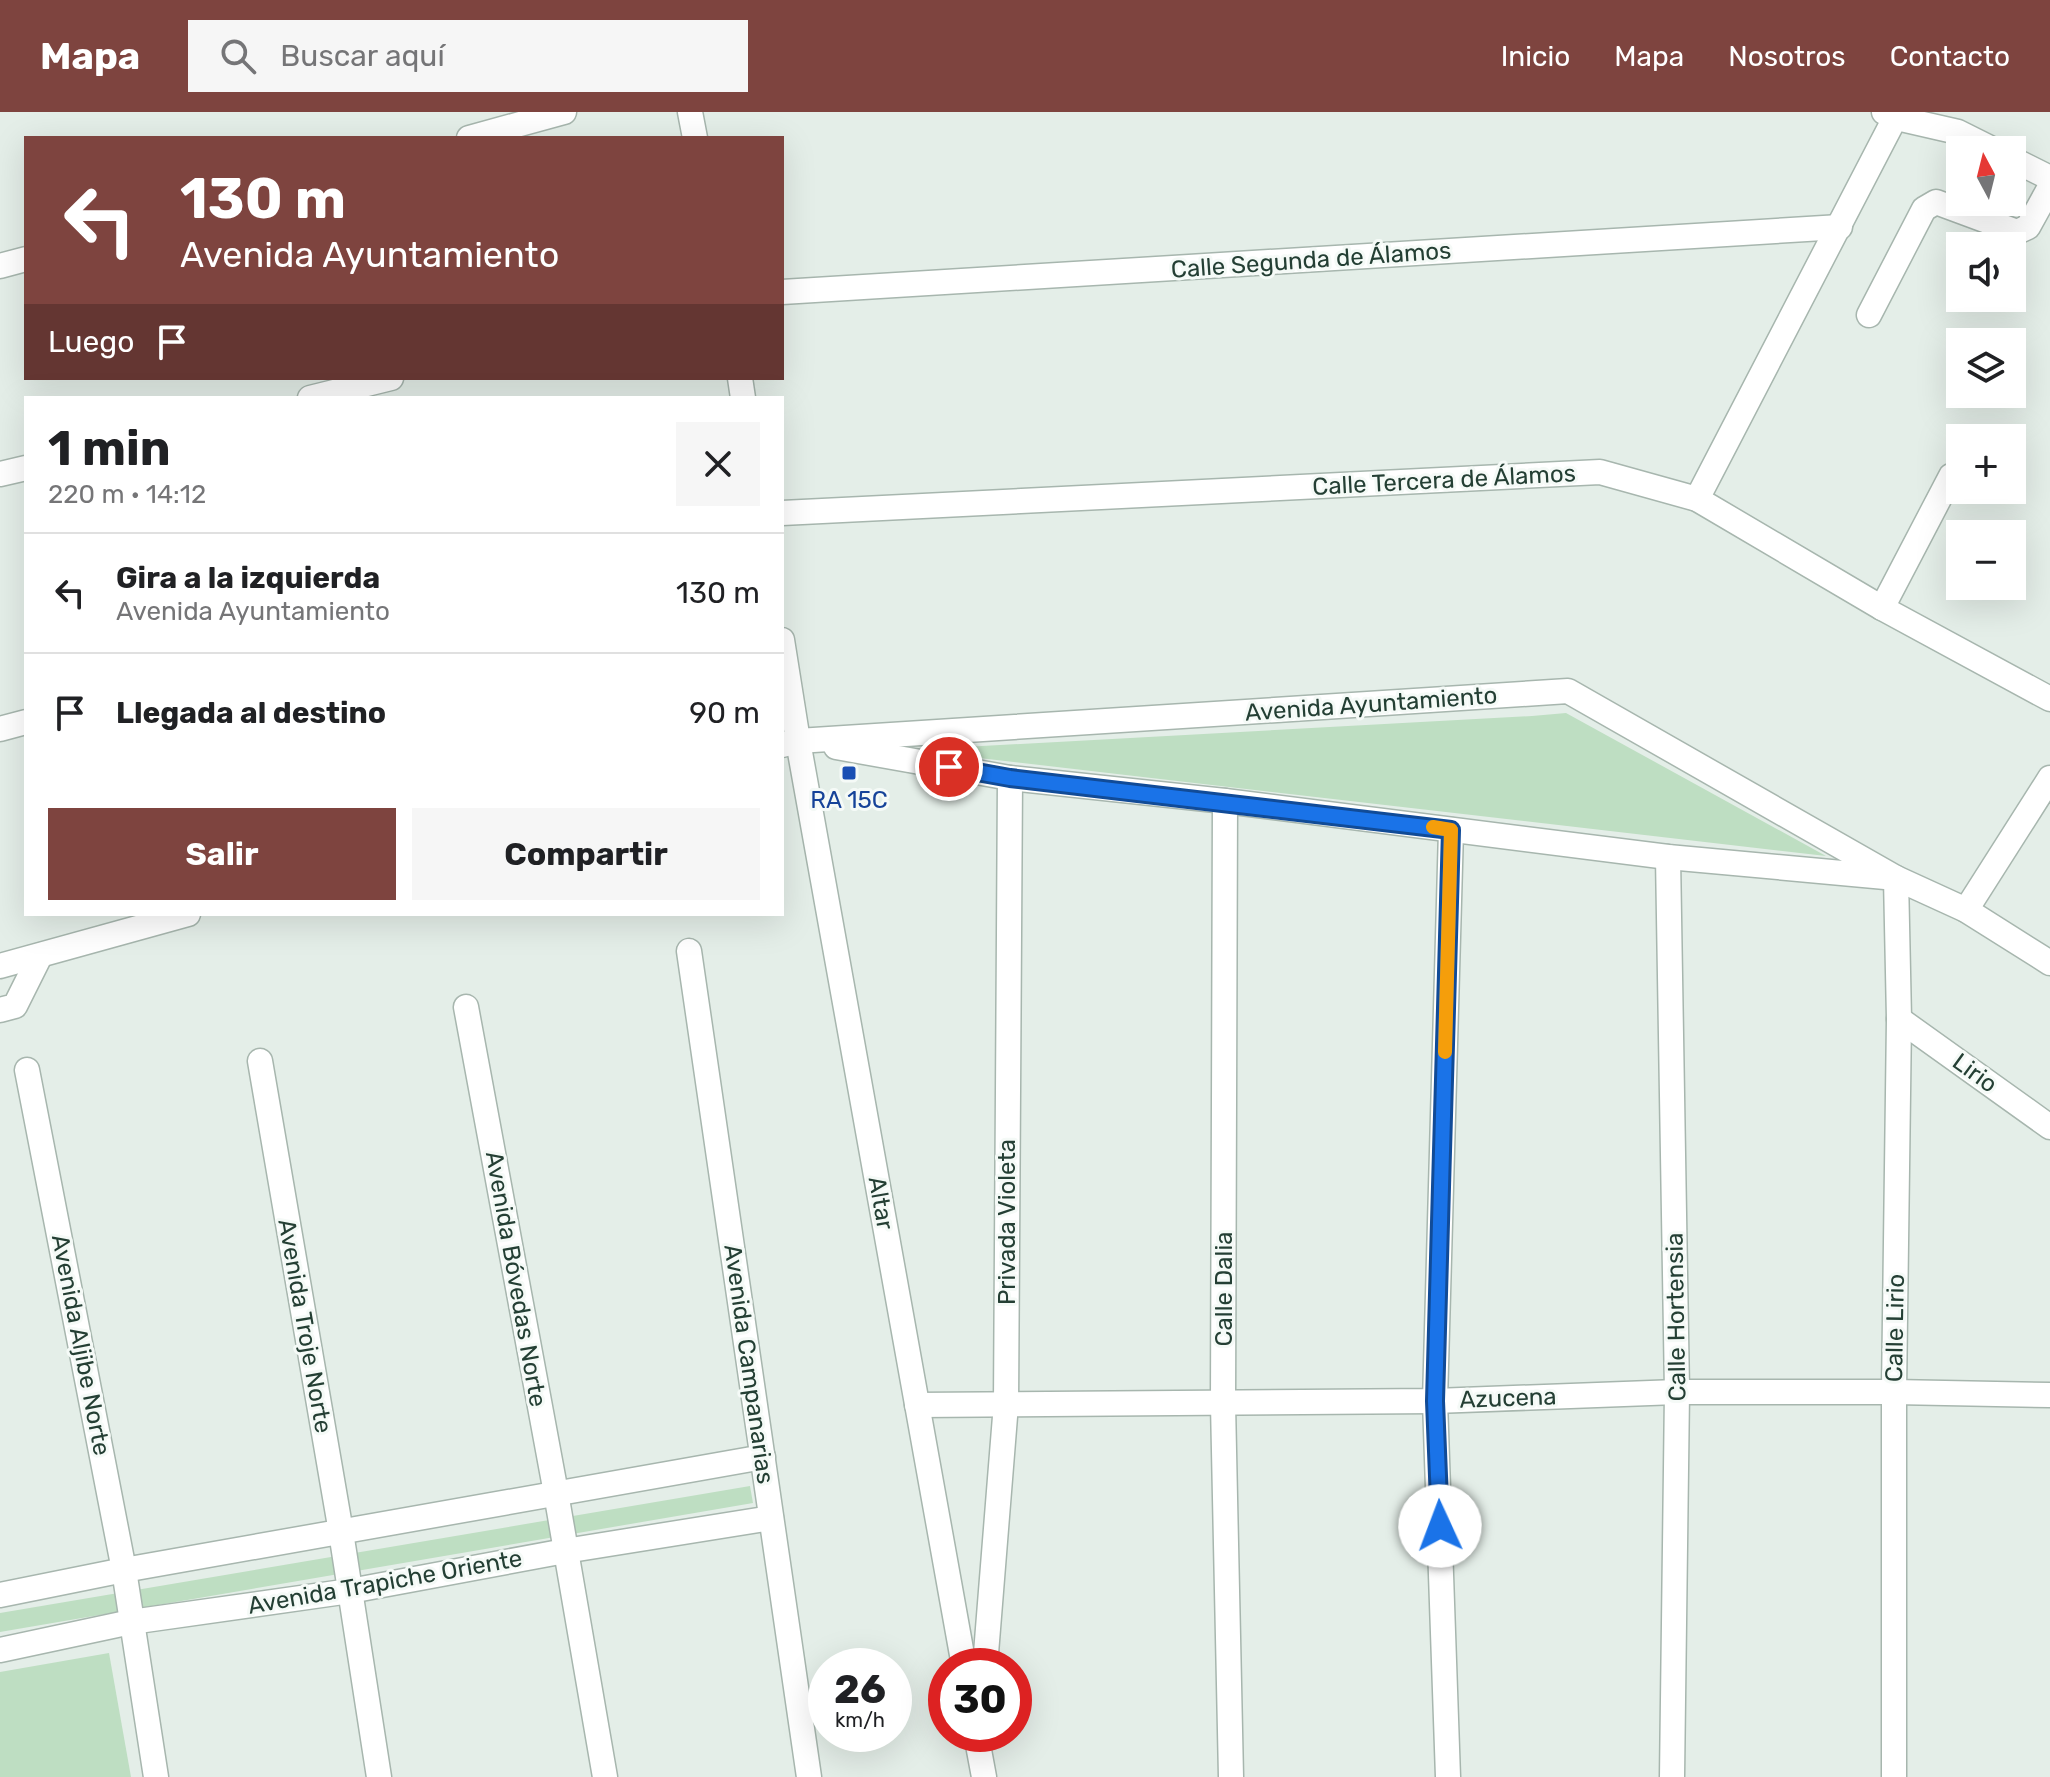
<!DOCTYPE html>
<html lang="es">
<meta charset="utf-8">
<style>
body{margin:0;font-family:Rubik,sans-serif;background:#f6f6f6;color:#202124;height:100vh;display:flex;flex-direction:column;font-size:30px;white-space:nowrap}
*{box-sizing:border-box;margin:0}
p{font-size:26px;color:#757577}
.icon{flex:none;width:44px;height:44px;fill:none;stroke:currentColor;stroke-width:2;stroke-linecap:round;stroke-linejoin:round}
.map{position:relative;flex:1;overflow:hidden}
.drawer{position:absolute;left:24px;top:284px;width:760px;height:520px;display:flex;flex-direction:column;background:#fff;border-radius:0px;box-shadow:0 8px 32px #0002}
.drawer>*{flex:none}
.hud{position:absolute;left:24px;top:24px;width:760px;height:244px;border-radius:0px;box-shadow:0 8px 32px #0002;background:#7e443f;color:#fff;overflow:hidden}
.needle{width:52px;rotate:353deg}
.tools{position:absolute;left:1946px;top:24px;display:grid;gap:16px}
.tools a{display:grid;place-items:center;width:80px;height:80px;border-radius:0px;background:#fff;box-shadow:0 8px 32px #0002;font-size:40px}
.speed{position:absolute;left:808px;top:1536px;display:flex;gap:16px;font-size:40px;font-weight:700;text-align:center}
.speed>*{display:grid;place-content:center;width:104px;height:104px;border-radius:50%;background:#fff;box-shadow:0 8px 32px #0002;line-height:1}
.speed small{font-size:20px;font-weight:400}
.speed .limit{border:12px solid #d22;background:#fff;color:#111}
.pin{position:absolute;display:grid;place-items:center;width:68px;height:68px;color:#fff;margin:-34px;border:4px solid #fff;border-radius:50%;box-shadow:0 2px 8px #0007}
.me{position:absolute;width:88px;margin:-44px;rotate:358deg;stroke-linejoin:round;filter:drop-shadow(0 0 6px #0008)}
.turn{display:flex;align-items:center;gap:28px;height:168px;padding:0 24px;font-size:36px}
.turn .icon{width:104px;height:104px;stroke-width:2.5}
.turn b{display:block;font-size:56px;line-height:68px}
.then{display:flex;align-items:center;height:76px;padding:0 24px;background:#0003;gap:16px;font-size:30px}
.round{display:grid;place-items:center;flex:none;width:84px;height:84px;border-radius:0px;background:#f6f6f6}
.head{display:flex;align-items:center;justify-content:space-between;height:136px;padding:0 24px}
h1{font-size:48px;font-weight:700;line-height:60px}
.primary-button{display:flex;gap:16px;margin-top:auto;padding:16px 24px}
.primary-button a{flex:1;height:92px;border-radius:0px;background:#7e443f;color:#fff;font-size:32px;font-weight:700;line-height:92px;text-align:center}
.primary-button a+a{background:#f6f6f6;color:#202124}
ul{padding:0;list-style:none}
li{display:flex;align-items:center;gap:24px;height:120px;padding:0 24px;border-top:2px solid #e0e0e0}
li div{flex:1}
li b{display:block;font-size:30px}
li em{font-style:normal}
header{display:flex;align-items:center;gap:48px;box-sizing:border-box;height:112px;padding:0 40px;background:#7e443f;color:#fff}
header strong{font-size:38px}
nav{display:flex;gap:44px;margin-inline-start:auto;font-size:28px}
.search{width:560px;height:72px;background:#f6f6f6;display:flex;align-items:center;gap:20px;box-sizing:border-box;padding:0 28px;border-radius:0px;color:#757577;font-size:30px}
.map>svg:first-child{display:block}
.green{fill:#bedec2}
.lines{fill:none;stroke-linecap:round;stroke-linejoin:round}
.minor-casing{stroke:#a7b6ae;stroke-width:27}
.minor{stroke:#fff;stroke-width:24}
.route-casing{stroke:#114b97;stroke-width:20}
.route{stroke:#1a73e8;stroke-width:14}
.slow{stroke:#f59e0b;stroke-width:14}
.transit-dot{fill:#1a4fb4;stroke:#f5faf7;stroke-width:3}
.labels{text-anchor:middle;stroke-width:6;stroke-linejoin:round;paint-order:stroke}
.street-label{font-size:24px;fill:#243f34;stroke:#f5faf7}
.transit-label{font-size:24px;fill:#164399;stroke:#f5faf7}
</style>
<header>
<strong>Mapa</strong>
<div class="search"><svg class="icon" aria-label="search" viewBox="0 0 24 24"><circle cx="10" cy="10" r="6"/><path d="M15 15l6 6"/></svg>Buscar aquí</div>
<nav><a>Inicio</a><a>Mapa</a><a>Nosotros</a><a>Contacto</a></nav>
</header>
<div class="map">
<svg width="2050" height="1665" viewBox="0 0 2050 1665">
<rect width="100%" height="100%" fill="#e4eee8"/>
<g class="green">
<path d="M1566,601l260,143 -916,-106 622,-34z"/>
<path d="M750,1374l3,17 -753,129v-19z"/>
<path d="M109,1541l22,124h-131v-105z"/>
</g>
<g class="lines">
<defs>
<g id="minor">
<path d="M690,0l5,26"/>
<path d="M1884,0l13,6 61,14 36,18"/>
<path d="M469,26l95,-26"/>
<path d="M2012,47l38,19"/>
<path d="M0,154l26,-7"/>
<path d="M782,180l1058,-65"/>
<path d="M1869,203l55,-106 12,-7 81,30 11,-5 22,-40"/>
<path d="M740,266l3,20"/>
<path d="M310,286l81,-20"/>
<path d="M0,362l26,-6"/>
<path d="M1697,387l201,-387"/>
<path d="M782,401l818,-41 97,27 185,109 168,91"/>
<path d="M1882,496l69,-132"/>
<path d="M782,528l16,101 166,925"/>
<path d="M0,617l26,-7"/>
<path d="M782,633l16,-4 770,-50 328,187 3,141 -5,373v385"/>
<path d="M836,635l174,31 215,23 443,56 228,21 70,32 84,53"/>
<path d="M1225,689l-2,603 8,373"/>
<path d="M1668,745l9,535 -5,385"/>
<path d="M1966,798l84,-132"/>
<path d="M689,839l120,826"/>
<path d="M0,854l188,-52"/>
<path d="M466,895l90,486 49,284"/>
<path d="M0,898l15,-4 25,-50"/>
<path d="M1899,907l151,108"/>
<path d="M260,949l81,471 38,245"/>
<path d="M27,958l97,500 32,207"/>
<path d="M917,1293l518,-4 242,-9h217l156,3"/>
<path d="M0,1483l124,-25 639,-113"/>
<path d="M0,1538l131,-28 219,-31 215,-40 206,-33"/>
<path d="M985,1554l21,-262 4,-626"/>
<path d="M976,1622l8,43"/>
<path d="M1448,1665l-13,-376 16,-571"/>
</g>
</defs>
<use href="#minor" class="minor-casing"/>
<use href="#minor" class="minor"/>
</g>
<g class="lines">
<defs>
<path id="route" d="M949,655l61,11 441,52 -16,571 5,125"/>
</defs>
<use href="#route" class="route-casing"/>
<use href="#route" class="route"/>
<path class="slow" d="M1433,715l18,3 -6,222"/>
</g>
<rect class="transit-dot" x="841" y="653" width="16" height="16" rx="4"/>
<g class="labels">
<g class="street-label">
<text transform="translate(1311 148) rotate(-4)" y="8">Calle Segunda de Álamos</text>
<text transform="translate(1444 368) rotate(-3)" y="8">Calle Tercera de Álamos</text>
<text transform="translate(1371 592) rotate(-4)" y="8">Avenida Ayuntamiento</text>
<text transform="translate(1975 961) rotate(36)" y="8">Lirio</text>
<text transform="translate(881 1091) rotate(80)" y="8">Altar</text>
<text transform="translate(1007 1110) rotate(-90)" y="8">Privada Violeta</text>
<text transform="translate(516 1167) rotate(80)" y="8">Avenida Bóvedas Norte</text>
<text transform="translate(1224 1177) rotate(-90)" y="8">Calle Dalia</text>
<text transform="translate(1676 1205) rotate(-91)" y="8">Calle Hortensia</text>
<text transform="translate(305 1214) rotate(80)" y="8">Avenida Troje Norte</text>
<text transform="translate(1895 1216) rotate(-89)" y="8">Calle Lirio</text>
<text transform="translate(81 1233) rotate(79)" y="8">Avenida Aljibe Norte</text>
<text transform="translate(749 1252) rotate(82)" y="8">Avenida Campanarias</text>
<text transform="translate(1508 1286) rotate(-2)" y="8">Azucena</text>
<text transform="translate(385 1470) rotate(-10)" y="8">Avenida Trapiche Oriente</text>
</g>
<g class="transit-label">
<text x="849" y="696">RA 15C</text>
</g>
</g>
</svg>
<div class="tools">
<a><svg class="needle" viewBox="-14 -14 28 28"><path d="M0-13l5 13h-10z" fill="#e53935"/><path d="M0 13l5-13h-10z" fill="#757577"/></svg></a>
<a><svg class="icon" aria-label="sound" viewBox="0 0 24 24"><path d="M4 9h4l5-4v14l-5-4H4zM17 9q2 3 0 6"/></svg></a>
<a><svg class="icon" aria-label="layers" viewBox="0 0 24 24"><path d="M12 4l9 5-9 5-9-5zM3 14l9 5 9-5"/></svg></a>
<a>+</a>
<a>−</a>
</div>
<div class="speed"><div>26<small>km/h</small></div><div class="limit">30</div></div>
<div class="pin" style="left:949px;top:655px;background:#d93025"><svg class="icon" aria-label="arrive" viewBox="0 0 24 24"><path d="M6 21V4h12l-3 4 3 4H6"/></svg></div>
<svg class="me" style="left:1440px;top:1414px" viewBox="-20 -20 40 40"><circle r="19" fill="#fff"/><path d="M0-13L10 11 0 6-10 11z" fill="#1a73e8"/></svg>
<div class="hud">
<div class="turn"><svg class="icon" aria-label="left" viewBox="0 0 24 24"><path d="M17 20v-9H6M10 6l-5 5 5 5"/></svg><div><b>130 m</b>Avenida Ayuntamiento</div></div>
<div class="then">Luego<svg class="icon" aria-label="arrive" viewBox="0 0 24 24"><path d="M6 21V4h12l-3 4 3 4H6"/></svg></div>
</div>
<section class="drawer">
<div class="head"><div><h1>1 min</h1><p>220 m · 14:12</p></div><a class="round"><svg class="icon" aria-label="close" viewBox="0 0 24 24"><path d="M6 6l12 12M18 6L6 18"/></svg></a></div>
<ul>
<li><svg class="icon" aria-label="left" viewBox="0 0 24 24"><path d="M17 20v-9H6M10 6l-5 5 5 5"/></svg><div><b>Gira a la izquierda</b><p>Avenida Ayuntamiento</p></div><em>130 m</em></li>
<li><svg class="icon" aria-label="arrive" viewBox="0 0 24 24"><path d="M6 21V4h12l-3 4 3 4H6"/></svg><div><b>Llegada al destino</b></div><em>90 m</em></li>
</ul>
<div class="primary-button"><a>Salir</a><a>Compartir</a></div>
</section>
</div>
